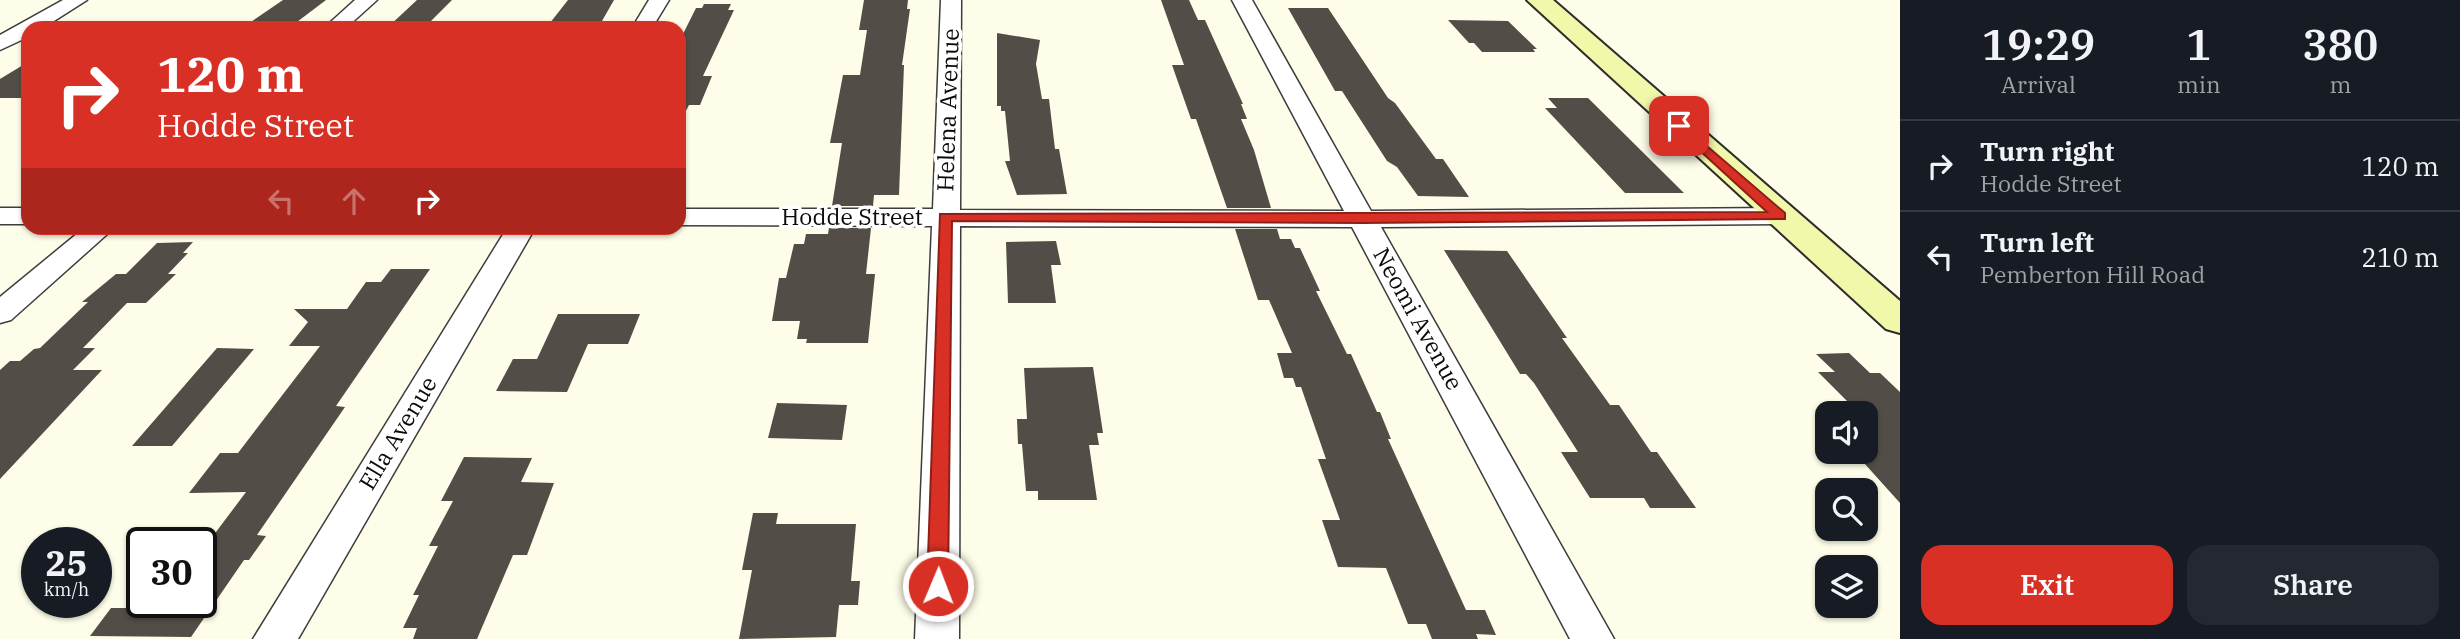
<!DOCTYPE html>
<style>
body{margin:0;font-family:"IBM Plex Serif",serif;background:#242831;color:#f1f3f6;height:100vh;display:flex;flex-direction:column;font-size:26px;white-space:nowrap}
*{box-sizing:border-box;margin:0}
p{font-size:23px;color:#9ea1a6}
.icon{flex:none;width:38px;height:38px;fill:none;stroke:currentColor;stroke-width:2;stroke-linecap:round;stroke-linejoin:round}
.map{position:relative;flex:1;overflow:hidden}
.panel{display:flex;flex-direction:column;background:#171b24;width:560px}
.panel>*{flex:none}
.guide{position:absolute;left:21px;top:21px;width:665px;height:214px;border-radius:21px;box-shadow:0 2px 5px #0004;background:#d93025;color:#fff;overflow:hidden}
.fabs{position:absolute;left:1815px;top:401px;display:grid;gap:14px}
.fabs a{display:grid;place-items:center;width:63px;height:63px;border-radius:14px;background:#171b24;box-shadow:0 2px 5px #0004;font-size:35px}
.speed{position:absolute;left:21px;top:527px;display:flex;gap:14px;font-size:35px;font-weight:700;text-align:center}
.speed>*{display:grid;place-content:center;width:91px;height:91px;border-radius:50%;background:#171b24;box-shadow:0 2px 5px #0004;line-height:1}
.speed small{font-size:18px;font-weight:400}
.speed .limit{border:4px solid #111;border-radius:10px;background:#fff;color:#111}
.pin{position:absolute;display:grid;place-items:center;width:60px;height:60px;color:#fff;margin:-30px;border-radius:14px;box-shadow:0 4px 10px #0006}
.me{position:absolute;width:77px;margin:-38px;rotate:1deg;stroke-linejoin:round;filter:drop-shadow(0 0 5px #0008)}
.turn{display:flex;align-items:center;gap:24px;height:147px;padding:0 21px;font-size:32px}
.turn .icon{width:91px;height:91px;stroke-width:2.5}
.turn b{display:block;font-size:49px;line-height:60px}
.lanes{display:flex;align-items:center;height:66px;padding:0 21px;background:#0003;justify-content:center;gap:35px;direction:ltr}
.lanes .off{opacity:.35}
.eta{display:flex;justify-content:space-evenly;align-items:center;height:119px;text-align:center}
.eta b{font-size:42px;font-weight:600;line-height:49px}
.action{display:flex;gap:14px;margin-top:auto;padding:14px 21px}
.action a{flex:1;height:80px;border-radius:21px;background:#d93025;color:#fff;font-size:28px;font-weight:600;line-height:80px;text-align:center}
.action a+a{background:#242831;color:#f1f3f6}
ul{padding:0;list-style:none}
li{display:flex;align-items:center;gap:21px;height:91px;padding:0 21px;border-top:2px solid #363941}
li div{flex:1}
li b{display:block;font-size:26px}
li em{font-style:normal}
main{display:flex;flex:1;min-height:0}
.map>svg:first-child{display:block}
.building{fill:#524e47}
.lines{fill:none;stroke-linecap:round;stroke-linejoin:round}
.street-casing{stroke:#3d3d3d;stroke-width:3}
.secondary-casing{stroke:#2c2c2c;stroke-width:4}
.street{fill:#fff;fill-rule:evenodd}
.secondary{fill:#f1f8a9;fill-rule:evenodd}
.route{fill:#d93025;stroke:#8d1f18;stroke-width:2}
.labels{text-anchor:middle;stroke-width:7;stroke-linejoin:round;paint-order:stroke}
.street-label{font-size:23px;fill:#0a0a0a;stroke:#fff}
</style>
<main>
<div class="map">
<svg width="1900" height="639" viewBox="0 0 1900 639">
<rect width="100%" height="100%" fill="#fdfde9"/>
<g class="building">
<path d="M283,0h43l-37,28h-47z"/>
<path d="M417,0h35l-28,28h-37z"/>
<path d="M568,0h46l-16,28h-52z"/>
<path d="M864,0h44l-1,9h3l-8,56h2l-5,130h-25l-1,11h-41l10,-63h-12l13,-68h17l7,-45h-8z"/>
<path d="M1161,0h28l9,20h7l38,84h-2l6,15h-6l13,31 17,58h-44l-31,-89h-5l-19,-54h12z"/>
<path d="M704,4h27l-3,6h6l-31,66h9l-12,29h-11l-10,19v-82l17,-34h6z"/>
<path d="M1288,8h40l60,90 7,5 41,56h7l26,38 -51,-1 -21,-29 -10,-6 -45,-70h-7z"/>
<path d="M1448,20l60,1 29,28h-4l2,3h-53l-8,-9h-5z"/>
<path d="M997,33l43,7 -4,24 6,35h7l6,50h4l8,45 -50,1 -12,-34h5l-5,-50h-4v-5h-4z"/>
<path d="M28,62v36h-28v-19z"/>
<path d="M1548,98h40l96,95h-59l-80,-85h12z"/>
<path d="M829,228h42l-5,46h9l-7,69h-62l1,-4h-10l3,-18h-28l7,-43h7l8,-34h10l2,-10h22z"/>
<path d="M1235,229h42l3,10h11l4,9h5l20,43h-4l31,63h4l26,58h3l11,27h-3l78,171h19l11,25 -20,-1 2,5h-46l-6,-15h-18l-22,-56 -48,-1 -16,-47h18l-22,-61h8l-25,-72h-5l-3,-9h-9l-7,-25h15l-23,-53h-11z"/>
<path d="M1056,241l5,24h-10l5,38h-48l-2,-61z"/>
<path d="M193,242l-10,11h5l-20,21h8l-30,29h-19l-44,45h12l-22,22h29l-102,109v-109l10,-9h10l14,-12 6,-1 48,-46h-6l34,-28h10l31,-31z"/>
<path d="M1444,250l63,1 60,87h-5l48,67h9l32,47h6l39,56h-46l-6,-10h-54l-29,-46h17l-44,-69 -8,-9h-6z"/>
<path d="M391,269h39l-94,137 9,1 -88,128 9,1 -17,24h-5l-53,77 -101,-1 21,-28h20l5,-6h65v-50l45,-60 -57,1 31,-40h18l82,-107h-31l19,-24 -14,-13h53l19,-27h15z"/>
<path d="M558,314h82l-12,30h-40l-21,48 -71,-1 17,-32h24z"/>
<path d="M217,348l37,1 -82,97h-40z"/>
<path d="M1849,353l21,20h10l20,19v111l-45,-50h17l-6,-7v-33h-33l-4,-4h26l-37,-37h17l-19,-18z"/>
<path d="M1093,367l10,66h-6l2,12h-10l8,55h-59v-9h-12l-4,-47h-4l-1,-25h10l-3,-51z"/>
<path d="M777,403l70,2 -5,35 -74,-2z"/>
<path d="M464,457l68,1 -11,24 33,1 -27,72h-14l-36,84h-64l4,-11h-14l16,-33h-6l25,-49h-9l24,-45h-12z"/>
<path d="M753,513h25l-2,11h80l-5,57h9l-2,24h-19l-3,32 -97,2 13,-69h-10z"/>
</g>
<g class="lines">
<defs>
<g id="street">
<path d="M63,0h24l-44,28h-15v9l-28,13v-15z"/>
<path d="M355,0h22l-31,28h-22z"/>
<path d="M649,0h20l-17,28h-20z"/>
<path d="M941,0h20l-1,210 384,1 -112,-211h20l119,211 409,-3 10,2 4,6 -4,6 -10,2 -399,3 233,412h-44l-218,-412 -392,-1 -1,413h-44l17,-413 -253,-1v-16h254z"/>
<rect x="0" y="208" width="28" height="16"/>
<path d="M84,228h30l-103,92 -11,3v-26z"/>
<path d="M507,228h28l-237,411h-45z"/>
</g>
<path id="secondary" d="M1527,0h26l347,301v32l-14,-4z"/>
</defs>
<use href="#street" class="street-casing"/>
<use href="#secondary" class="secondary-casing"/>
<use href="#street" class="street"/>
<use href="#secondary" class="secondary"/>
</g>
<path class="route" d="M1679,122l106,91v6l-423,4 -410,-2 -4,365 -3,6 -7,3 -8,-3 -3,-6 13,-372 827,-2 -92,-84 -2,-2z"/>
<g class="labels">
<g class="street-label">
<text transform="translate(948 110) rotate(-88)" y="8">Helena Avenue</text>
<text x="852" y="225">Hodde Street</text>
<text transform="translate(1418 319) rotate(61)" y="8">Neomi Avenue</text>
<text transform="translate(398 433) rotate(-59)" y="8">Ella Avenue</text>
</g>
</g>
</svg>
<div class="fabs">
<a><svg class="icon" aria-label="sound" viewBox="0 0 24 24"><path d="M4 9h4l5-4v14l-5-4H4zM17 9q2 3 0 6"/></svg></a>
<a><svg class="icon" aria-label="search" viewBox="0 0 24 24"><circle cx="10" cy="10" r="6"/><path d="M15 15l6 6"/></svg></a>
<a><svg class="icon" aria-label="layers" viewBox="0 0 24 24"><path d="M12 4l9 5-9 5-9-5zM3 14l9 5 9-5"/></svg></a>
</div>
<div class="speed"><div>25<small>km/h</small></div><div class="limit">30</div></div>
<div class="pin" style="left:1679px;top:126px;background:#d93025"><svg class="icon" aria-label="arrive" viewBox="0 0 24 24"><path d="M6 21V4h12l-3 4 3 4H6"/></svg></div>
<svg class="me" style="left:938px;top:586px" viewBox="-20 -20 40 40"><circle r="17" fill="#d93025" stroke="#fff" stroke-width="3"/><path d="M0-11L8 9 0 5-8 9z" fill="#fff"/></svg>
<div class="guide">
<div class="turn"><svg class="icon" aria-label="right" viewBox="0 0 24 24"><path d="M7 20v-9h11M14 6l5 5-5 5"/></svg><div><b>120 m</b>Hodde Street</div></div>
<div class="lanes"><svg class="icon off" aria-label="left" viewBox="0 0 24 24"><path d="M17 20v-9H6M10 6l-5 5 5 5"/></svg><svg class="icon off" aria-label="ahead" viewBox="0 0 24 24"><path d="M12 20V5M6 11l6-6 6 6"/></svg><svg class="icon" aria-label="right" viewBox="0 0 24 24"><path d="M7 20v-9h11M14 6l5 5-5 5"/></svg></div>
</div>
</div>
<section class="panel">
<div class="eta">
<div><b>19:29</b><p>Arrival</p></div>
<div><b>1</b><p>min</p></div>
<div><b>380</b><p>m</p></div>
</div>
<ul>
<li><svg class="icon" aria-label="right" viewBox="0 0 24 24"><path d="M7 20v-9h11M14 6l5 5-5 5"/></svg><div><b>Turn right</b><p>Hodde Street</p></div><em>120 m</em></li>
<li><svg class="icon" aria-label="left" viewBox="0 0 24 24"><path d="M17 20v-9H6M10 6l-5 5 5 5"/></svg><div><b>Turn left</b><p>Pemberton Hill Road</p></div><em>210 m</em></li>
</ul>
<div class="action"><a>Exit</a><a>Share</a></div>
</section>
</main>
